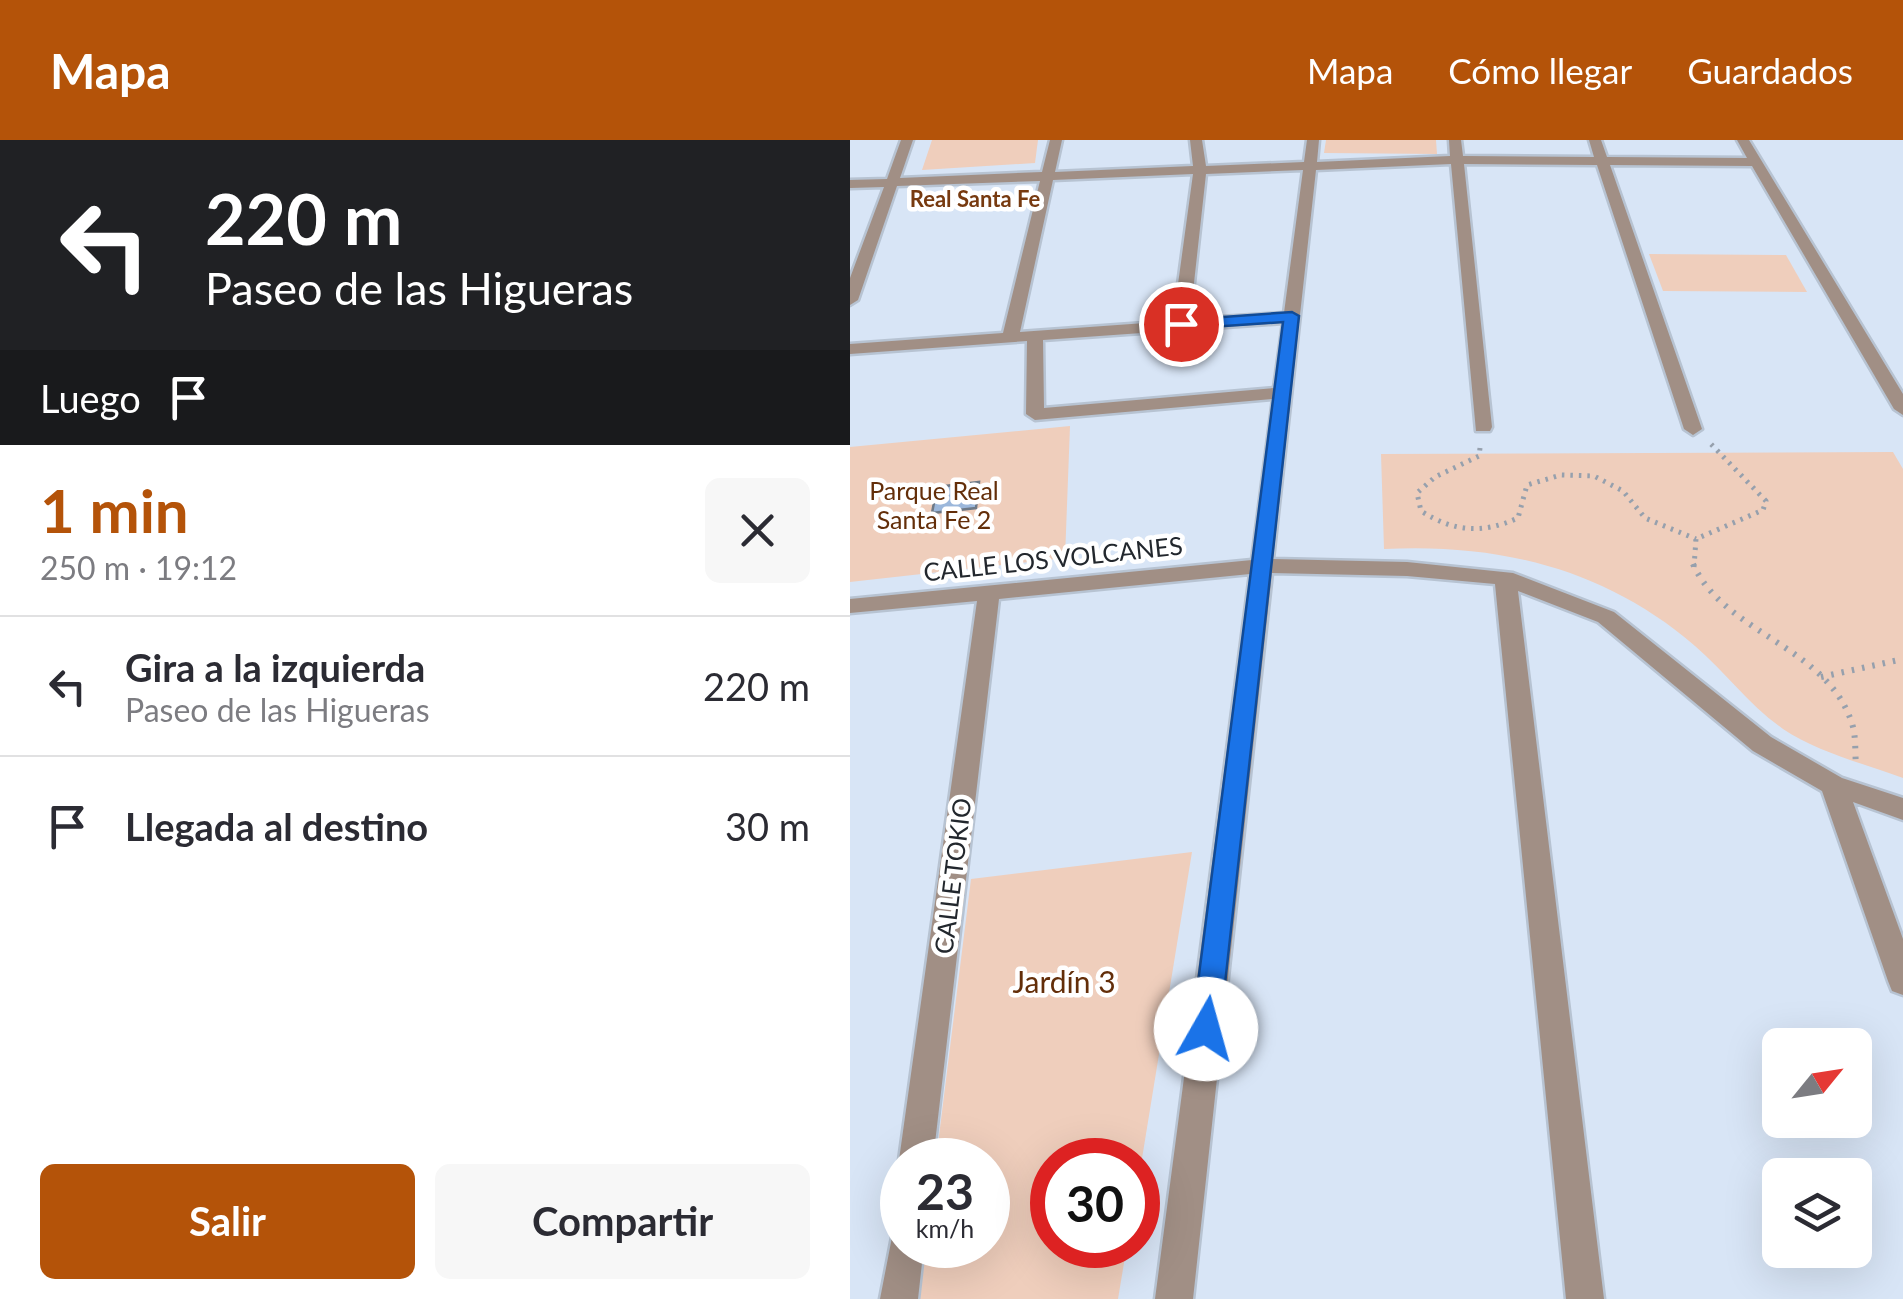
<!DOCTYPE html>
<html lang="es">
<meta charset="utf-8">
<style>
body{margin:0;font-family:Lato,sans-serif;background:#f7f7f7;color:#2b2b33;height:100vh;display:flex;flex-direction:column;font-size:38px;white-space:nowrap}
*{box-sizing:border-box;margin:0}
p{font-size:32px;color:#7c7c81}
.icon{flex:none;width:55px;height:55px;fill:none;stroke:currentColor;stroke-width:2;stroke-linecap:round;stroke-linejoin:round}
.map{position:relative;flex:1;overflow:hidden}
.details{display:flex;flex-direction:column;background:#fff;width:850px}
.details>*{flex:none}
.banner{background:#202124;color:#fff;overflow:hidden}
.needle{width:65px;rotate:60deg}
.buttons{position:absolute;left:912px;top:888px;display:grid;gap:20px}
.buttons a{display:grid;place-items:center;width:110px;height:110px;border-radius:15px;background:#fff;box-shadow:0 10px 40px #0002;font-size:50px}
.speed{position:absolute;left:30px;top:998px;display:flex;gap:20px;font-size:50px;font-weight:700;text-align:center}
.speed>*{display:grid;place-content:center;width:130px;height:130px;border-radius:50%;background:#fff;box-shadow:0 10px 40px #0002;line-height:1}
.speed small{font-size:25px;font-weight:400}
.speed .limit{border:15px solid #d22;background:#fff;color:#111}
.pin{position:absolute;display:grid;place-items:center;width:85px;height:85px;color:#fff;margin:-42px;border:5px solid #fff;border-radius:50%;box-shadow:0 2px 10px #0007}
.me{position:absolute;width:110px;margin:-55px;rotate:7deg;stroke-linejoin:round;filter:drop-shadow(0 0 8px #0008)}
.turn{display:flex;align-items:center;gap:35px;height:210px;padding:0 40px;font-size:45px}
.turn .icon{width:130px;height:130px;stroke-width:2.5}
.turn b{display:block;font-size:70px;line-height:85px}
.then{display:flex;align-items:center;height:95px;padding:0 40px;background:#0003;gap:20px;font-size:38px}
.round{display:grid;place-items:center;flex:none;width:105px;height:105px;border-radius:15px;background:#f7f7f7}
.overview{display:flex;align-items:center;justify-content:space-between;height:170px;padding:0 40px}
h1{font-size:60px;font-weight:700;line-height:75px;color:#b45309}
.primary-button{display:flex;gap:20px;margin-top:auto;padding:20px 40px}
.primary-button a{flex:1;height:115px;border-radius:15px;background:#b45309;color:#fff;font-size:40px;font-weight:700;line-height:115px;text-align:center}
.primary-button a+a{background:#f7f7f7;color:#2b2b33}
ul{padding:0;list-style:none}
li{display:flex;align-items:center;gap:30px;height:140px;padding:0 40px;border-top:2px solid #e1e1e2}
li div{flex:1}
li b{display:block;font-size:38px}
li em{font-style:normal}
header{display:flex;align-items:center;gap:60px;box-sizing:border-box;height:140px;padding:0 50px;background:#b45309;color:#fff}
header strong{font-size:48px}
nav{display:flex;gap:55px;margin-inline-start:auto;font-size:35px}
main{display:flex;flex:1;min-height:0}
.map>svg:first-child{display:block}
.green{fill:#efcebc}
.building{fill:#9bb7db;stroke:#6d7987;stroke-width:2.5}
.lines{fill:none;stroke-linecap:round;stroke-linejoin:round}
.street-casing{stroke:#b7c3d2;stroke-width:5}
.path-far1{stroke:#96a0ad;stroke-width:5;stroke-dasharray:2.5 6;stroke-linecap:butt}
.path{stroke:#96a0ad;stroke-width:6;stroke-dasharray:2.5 8;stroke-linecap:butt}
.street{fill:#a18f85;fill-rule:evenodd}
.route{fill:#1a73e8;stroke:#114b97;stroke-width:2.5}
.labels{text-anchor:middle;stroke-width:9;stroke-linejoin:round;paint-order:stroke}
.far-neighbourhood-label{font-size:22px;font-weight:bold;fill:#773a10;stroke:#fff}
.park-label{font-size:25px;fill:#632e09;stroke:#fff}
.street-label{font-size:25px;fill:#22272d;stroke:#fff}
.near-park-label{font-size:30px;fill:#632e09;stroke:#fff}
</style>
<header>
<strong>Mapa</strong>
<nav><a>Mapa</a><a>Cómo llegar</a><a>Guardados</a></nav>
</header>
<main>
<section class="details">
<div class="banner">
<div class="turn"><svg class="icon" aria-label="left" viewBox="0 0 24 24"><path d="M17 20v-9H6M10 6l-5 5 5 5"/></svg><div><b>220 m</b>Paseo de las Higueras</div></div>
<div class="then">Luego<svg class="icon" aria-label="arrive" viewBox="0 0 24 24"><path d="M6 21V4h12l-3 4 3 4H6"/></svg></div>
</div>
<div class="overview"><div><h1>1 min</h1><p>250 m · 19:12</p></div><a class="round"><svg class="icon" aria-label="close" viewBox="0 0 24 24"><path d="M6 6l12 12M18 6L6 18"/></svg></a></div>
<ul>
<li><svg class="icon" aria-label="left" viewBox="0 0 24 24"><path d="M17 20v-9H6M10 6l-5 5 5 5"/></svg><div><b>Gira a la izquierda</b><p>Paseo de las Higueras</p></div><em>220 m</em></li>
<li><svg class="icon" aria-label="arrive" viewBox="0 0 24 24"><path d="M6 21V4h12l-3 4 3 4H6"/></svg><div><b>Llegada al destino</b></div><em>30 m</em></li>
</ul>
<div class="primary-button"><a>Salir</a><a>Compartir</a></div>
</section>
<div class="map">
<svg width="1053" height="1159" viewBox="0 0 1053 1159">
<rect width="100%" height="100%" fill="#d8e5f6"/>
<g class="green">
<path d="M82,0h106l-3,23 -113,7z"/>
<path d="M476,0h110l1,14 -113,-1z"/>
<path d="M799,114l137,1 21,37 -144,-1z"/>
<path d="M220,286l-5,132 -215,24v-135z"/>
<path d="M1043,312l10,17v309c-38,-14 -86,-26 -120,-49 -34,-24 -57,-56 -88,-83 -89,-77 -196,-103 -311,-97l-3,-95z"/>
<path d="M342,712l-54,331v-23h-86v85h75l-9,54h-199l6,-54h63v-85h-52l35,-281z"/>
</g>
<path class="building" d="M129,342l-3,26 -44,5 5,-26z"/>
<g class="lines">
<defs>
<g id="street">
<path d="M51,0h12l-13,38 142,-6 8,-32h12l-7,32 138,-6 -3,-26h12l4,26 98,-4 3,-22h12l-2,22 133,-6 -1,-16h12l2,16 131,1 -5,-17h12l6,17 140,1 -10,-18h12l154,254v21l-9,-6 -142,-243 -142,-1 92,264 -9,6 -9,-6 -87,-264 -133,-1 28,263 -2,4h-14l-25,-267 -135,6 -43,389 134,3 106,11 101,39 157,125 71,41 61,20v22l-50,-18 50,137v56l-11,-4 -4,-10 -66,-190 -69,-40 -155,-129 -80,-31 86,708h-38l-71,-715 -88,-8 -135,-3 -79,726h-38l95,-725 -251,25 -66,561h-31v9l-3,-9 78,-559 -127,12v-14l402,-39 21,-161 -238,21 -9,-6 1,-73 -177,13v-10l153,-11 37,-152 -143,5 -39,114 -8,5v-27l34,-91 -34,1v-8l37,-1zM453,30l-19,143 -94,6 16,-145zM343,34l-20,147 -153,11 33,-152zM433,183l-9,65 -230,20 -1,-68z"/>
<path d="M52,1088v17h22l-6,54h-38l13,-67z"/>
</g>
</defs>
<use href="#street" class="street-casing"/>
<g class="path-far1">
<path d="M630,308l-1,8 -44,21 -18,16 4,18c33,21 61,23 97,7l9,-33 34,-10 33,1 29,15 22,27 51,21"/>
<path d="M844,427l2,-28 67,-29 3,-9 -57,-59"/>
</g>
<g class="path">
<path d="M843,424c32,71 138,83 160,163 3,12 2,27 3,39"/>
<path d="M971,537l82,-18"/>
</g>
<use href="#street" class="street"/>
</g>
<path class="route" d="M442,172l7,4 -79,713 -4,9 -10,4 -10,-4 -4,-9 91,-707 -102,7 -8,-5 8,-4z"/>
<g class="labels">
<g class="far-neighbourhood-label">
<text x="125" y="67">Real Santa Fe</text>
</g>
<g class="park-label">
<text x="84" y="360">Parque Real<tspan x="84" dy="29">Santa Fe 2</tspan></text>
</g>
<g class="street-label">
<text transform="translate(203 419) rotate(-6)" y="9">CALLE LOS VOLCANES</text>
<text transform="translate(103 736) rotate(-83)" y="9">CALLE TOKIO</text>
</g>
<g class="near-park-label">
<text x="214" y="853">Jardín 3</text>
</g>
</g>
</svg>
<div class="buttons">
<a><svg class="needle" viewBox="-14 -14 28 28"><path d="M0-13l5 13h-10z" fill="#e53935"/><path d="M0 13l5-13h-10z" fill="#7c7c81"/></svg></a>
<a><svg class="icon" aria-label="layers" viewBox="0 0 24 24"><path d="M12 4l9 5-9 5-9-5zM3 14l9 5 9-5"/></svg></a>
</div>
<div class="speed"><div>23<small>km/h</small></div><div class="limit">30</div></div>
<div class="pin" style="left:331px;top:184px;background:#d93025"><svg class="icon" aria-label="arrive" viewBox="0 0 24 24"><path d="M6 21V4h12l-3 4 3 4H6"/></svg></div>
<svg class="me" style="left:356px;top:889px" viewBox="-20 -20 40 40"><circle r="19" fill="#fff"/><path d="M0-13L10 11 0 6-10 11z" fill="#1a73e8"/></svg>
</div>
</main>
